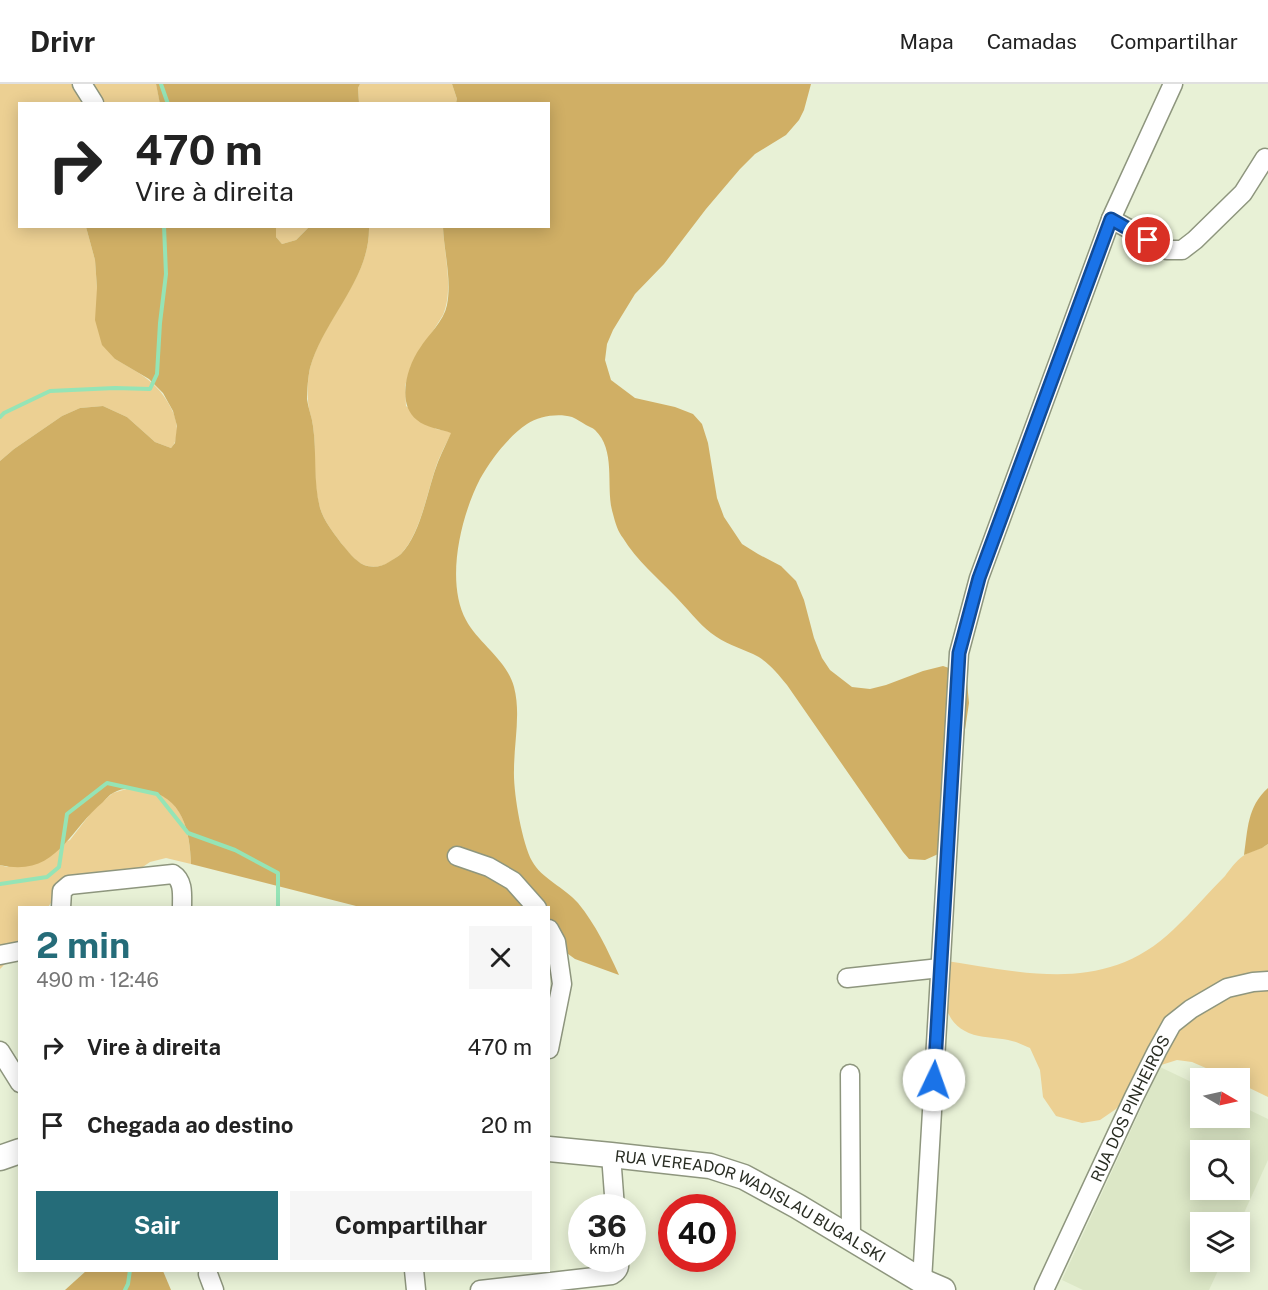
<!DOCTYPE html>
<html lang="pt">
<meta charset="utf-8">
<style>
body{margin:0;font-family:"Public Sans",sans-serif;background:#f6f6f6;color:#222;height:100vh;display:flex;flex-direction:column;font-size:22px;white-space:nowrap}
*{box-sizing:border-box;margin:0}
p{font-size:20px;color:#767676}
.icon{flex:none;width:33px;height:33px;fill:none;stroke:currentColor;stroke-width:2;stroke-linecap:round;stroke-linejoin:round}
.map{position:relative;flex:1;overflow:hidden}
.side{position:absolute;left:18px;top:822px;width:532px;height:366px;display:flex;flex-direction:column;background:#fff;border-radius:0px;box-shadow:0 3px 15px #0003}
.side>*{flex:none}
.banner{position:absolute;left:18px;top:18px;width:532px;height:126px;border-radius:0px;box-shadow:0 3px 15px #0003;background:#fff;color:#222;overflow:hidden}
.needle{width:39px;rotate:99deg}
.fabs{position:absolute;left:1190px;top:984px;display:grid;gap:12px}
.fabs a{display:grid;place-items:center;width:60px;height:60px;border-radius:0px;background:#fff;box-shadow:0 3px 15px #0003;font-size:30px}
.speed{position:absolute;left:568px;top:1110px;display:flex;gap:12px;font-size:30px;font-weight:700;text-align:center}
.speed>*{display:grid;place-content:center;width:78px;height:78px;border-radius:50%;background:#fff;box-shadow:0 3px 15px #0003;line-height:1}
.speed small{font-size:15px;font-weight:400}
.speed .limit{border:9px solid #d22;background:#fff;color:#111}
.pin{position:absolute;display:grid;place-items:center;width:51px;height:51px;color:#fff;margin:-26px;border:3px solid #fff;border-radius:50%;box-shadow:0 2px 6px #0007}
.me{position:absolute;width:66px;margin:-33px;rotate:3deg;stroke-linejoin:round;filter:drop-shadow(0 0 4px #0008)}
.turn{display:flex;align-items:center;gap:21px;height:126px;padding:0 18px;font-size:27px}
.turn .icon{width:78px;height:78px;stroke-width:2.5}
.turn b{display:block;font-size:42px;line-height:51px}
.round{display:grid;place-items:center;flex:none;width:63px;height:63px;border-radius:0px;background:#f6f6f6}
.summary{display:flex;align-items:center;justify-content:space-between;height:102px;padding:0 18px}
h1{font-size:36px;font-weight:700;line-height:45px;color:#256c79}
.primary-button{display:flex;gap:12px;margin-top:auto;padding:12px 18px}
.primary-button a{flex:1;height:69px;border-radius:0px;background:#256c79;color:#fff;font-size:24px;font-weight:700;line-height:69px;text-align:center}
.primary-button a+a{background:#f6f6f6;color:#222}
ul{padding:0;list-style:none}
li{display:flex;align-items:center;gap:18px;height:78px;padding:0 18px}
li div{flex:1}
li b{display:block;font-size:22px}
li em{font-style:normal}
header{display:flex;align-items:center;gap:36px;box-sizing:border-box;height:84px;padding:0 30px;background:#fff;border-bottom:2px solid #e0e0e0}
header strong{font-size:28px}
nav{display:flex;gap:33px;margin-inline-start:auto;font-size:21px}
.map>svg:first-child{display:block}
.built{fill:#dce7c6;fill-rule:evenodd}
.green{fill:#ecd093}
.forest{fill:#d0af65}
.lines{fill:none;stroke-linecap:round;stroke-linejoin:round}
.stream{stroke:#95e4b6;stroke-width:4}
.minor-casing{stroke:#8e967e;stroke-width:21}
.major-casing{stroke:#8e967e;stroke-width:27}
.minor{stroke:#fff;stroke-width:18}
.major{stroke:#fff;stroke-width:24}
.route-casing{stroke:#114b97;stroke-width:15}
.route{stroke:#1a73e8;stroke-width:10}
.labels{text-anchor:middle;stroke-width:6;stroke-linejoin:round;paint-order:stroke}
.street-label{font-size:16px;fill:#292d23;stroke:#e8f1d6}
</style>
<header>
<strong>Drivr</strong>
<nav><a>Mapa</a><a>Camadas</a><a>Compartilhar</a></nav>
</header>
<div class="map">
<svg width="1268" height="1206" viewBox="0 0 1268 1206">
<rect width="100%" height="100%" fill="#e8f1d6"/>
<path class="built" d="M1160,983l40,19v32h39v-13l29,14v41l-29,64v-2h-39v40h22l-13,28h-126l-21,-10zM1200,1066h39v40h-39z"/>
<g class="green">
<path d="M0,0h156l4,19 -140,1v122l66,1 9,33 2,28 18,71c24,14 43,23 56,49 4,7 6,15 6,23 -1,7 -1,12 -6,17l-16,-6 -28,-25 -24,-11 -23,2 -18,8 -48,33 -14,12z"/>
<path d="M360,0h92l5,15 -1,5 -97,-1 -1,-15z"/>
<path d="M276,143h33l-13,13 -14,4 -6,-7z"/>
<path d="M369,143h74c1,27 11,62 0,88l-32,51 -6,20 1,20 30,23 16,3c-5,10 -10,19 -14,29 -11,29 -16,70 -37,93 -3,3 -8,5 -11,8 -8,5 -17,6 -26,3 -9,-4 -17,-14 -23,-22 -8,-11 -17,-22 -21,-35 -8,-27 -3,-55 -7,-82 -1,-9 -5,-17 -5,-26 -1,-10 0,-23 2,-32 13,-50 60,-88 59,-141z"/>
<path d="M130,704c7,1 16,1 24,4 31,10 36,44 37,72l-25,-6 -16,4 -31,21 -63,13 -8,11 -28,1 -1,42 -19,19v-104l7,2 63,-27 24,-31 19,-16z"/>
<path d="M1268,760v253l-29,-14v-5h-10l-37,-16 -15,-2 -19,6 -12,11 -30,32 -16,11 -18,3 -26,-7 -13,-19 -3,-27 -10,-22c-6,-2 -12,-6 -18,-7 -10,-3 -22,-3 -33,-5 -39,-8 -37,-44 -39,-76 84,12 165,36 234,-31 18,-17 34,-36 51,-53 5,-7 11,-15 18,-20 8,-6 18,-6 25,-12z"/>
</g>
<g class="forest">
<path d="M156,0h204l-2,4 1,15 -199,1z"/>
<path d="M452,0h359l-7,26 -5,10 -13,15 -31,19 -15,15 -34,40 -42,55 -29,30 -22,36 -6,14 -2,16 6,20 24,18 40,9 18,7 9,10 6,19 9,55 7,19 18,27 16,10 23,12 15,15 8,19 10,38 8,20 8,12 22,17 18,2 16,-4 37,-14 20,-5 18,6 6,10 2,21 -22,147 -22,10 -16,-1 -6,-7 -116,-167c-10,-12 -19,-24 -34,-31 -14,-6 -29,-11 -42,-21 -13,-10 -24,-25 -36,-37 -17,-18 -39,-36 -52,-58 -5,-6 -8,-16 -10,-24 -8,-26 4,-63 -18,-84 -2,-2 -7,-4 -9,-5 -5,-3 -9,-6 -14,-8 -14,-4 -33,-1 -45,7 -19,13 -36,35 -47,55 -19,37 -35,102 -14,141 12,23 41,40 48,67 7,27 0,55 0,83 -1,21 8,73 18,91 9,17 33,27 46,42 18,22 29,46 41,72l-44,-16 -26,-19v-32l-189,-1 -169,-43c-1,-33 -8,-68 -47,-74 -10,-1 -21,-3 -31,3 -4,2 -7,6 -10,9 -35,29 -47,76 -103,63v-404l14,-12 48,-33 18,-8 23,-2 24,11 28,25 16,6 4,-5 2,-17 -4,-15 -10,-18 -14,-14 -34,-20 -13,-14 -7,-25 2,-32 -2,-28 -9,-33h190v10l6,7 14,-4 13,-13h60c1,53 -45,91 -59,141 -2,9 -3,22 -3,31 1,9 5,18 6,27 4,27 0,55 7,82 4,13 13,24 21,35 6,7 14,18 23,22 8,3 18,2 25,-3 4,-3 9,-5 12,-8 21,-22 26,-64 37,-92 4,-10 9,-20 13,-29 -10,-4 -25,-5 -34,-13 -21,-16 -10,-54 3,-72 8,-13 24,-27 27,-43 5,-25 -3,-53 -4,-78l106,-1v-122l-93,-1 1,-4z"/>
<path d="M1268,704v56l-6,4 -18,7c4,-26 3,-48 24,-67z"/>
<path d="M86,1187h77l8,19h-106z"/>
</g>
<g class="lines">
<g class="stream">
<path d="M161,0l7,20"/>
<path d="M0,333l4,-4 46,-22 65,-3 35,1 7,-15 3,-51 6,-49 -2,-48"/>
<path d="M0,800l47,-7 12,-10 8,-53 40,-31 50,11 31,39 47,17 43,23v35"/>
<path d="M125,1206l3,-6 2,-14"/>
</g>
<defs>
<g id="minor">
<path d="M82,0l12,19"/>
<path d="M1111,135l56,31h15l13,-10 48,-47 22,-35"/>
<path d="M457,772l32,11 24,14 24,27"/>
<path d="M61,824l1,-17 7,-6 104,-11c11,7 9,21 9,34"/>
<path d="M549,845l7,13 6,42 -13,65"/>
<path d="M0,871l20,-4"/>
<path d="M847,894l93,-10"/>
<path d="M0,967l20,32"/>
<path d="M850,990l1,164"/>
<path d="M611,1071l4,53"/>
<path d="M414,1186l2,20"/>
<path d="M208,1190l6,16"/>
<path d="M922,1197l37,-628 20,-75 132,-359 62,-135"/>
<path d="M480,1206l132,-15c7,-4 8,-8 7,-17"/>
<path id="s1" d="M1044,1206l90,-193 23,-46 15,-27 19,-15 36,-21 26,-6 15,-1"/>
</g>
<g id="major">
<path id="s2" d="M549,1065l62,6 99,11 34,11 53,29 125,75 21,9"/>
<path d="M0,1074l20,-7"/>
</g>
</defs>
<use href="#minor" class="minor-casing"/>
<use href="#major" class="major-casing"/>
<use href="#minor" class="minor"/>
<use href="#major" class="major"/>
</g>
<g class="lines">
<defs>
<path id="route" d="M934,996l25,-427 20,-75 132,-359 37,21"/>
</defs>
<use href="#route" class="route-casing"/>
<use href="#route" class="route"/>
</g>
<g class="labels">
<g class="street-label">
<text dy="6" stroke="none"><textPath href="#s1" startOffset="201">RUA DOS PINHEIROS</textPath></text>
<text dy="6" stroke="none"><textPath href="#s2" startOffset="213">RUA VEREADOR WADISLAU BUGALSKI</textPath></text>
</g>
</g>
</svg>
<div class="fabs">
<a><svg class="needle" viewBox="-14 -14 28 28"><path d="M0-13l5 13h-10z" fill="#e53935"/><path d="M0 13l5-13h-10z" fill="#767676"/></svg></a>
<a><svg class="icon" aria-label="search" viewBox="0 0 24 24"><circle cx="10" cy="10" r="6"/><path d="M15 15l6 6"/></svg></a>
<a><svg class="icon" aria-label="layers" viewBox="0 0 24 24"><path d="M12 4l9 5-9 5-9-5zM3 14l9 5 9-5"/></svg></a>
</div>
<div class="speed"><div>36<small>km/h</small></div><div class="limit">40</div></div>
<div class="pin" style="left:1148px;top:156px;background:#d93025"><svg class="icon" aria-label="arrive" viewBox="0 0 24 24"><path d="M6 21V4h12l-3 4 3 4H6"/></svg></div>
<svg class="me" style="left:934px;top:996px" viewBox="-20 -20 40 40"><circle r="19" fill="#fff"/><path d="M0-13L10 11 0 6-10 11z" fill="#1a73e8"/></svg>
<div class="banner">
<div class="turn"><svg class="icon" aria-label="right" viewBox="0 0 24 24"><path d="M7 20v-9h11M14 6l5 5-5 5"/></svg><div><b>470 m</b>Vire à direita</div></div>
</div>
<section class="side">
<div class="summary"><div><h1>2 min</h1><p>490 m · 12:46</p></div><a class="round"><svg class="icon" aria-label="close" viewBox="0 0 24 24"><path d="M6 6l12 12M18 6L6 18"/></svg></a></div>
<ul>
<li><svg class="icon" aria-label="right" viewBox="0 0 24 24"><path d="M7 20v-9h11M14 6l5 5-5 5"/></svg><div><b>Vire à direita</b></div><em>470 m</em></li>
<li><svg class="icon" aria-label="arrive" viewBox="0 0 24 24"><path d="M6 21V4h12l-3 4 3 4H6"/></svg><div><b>Chegada ao destino</b></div><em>20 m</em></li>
</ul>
<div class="primary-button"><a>Sair</a><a>Compartilhar</a></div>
</section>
</div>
